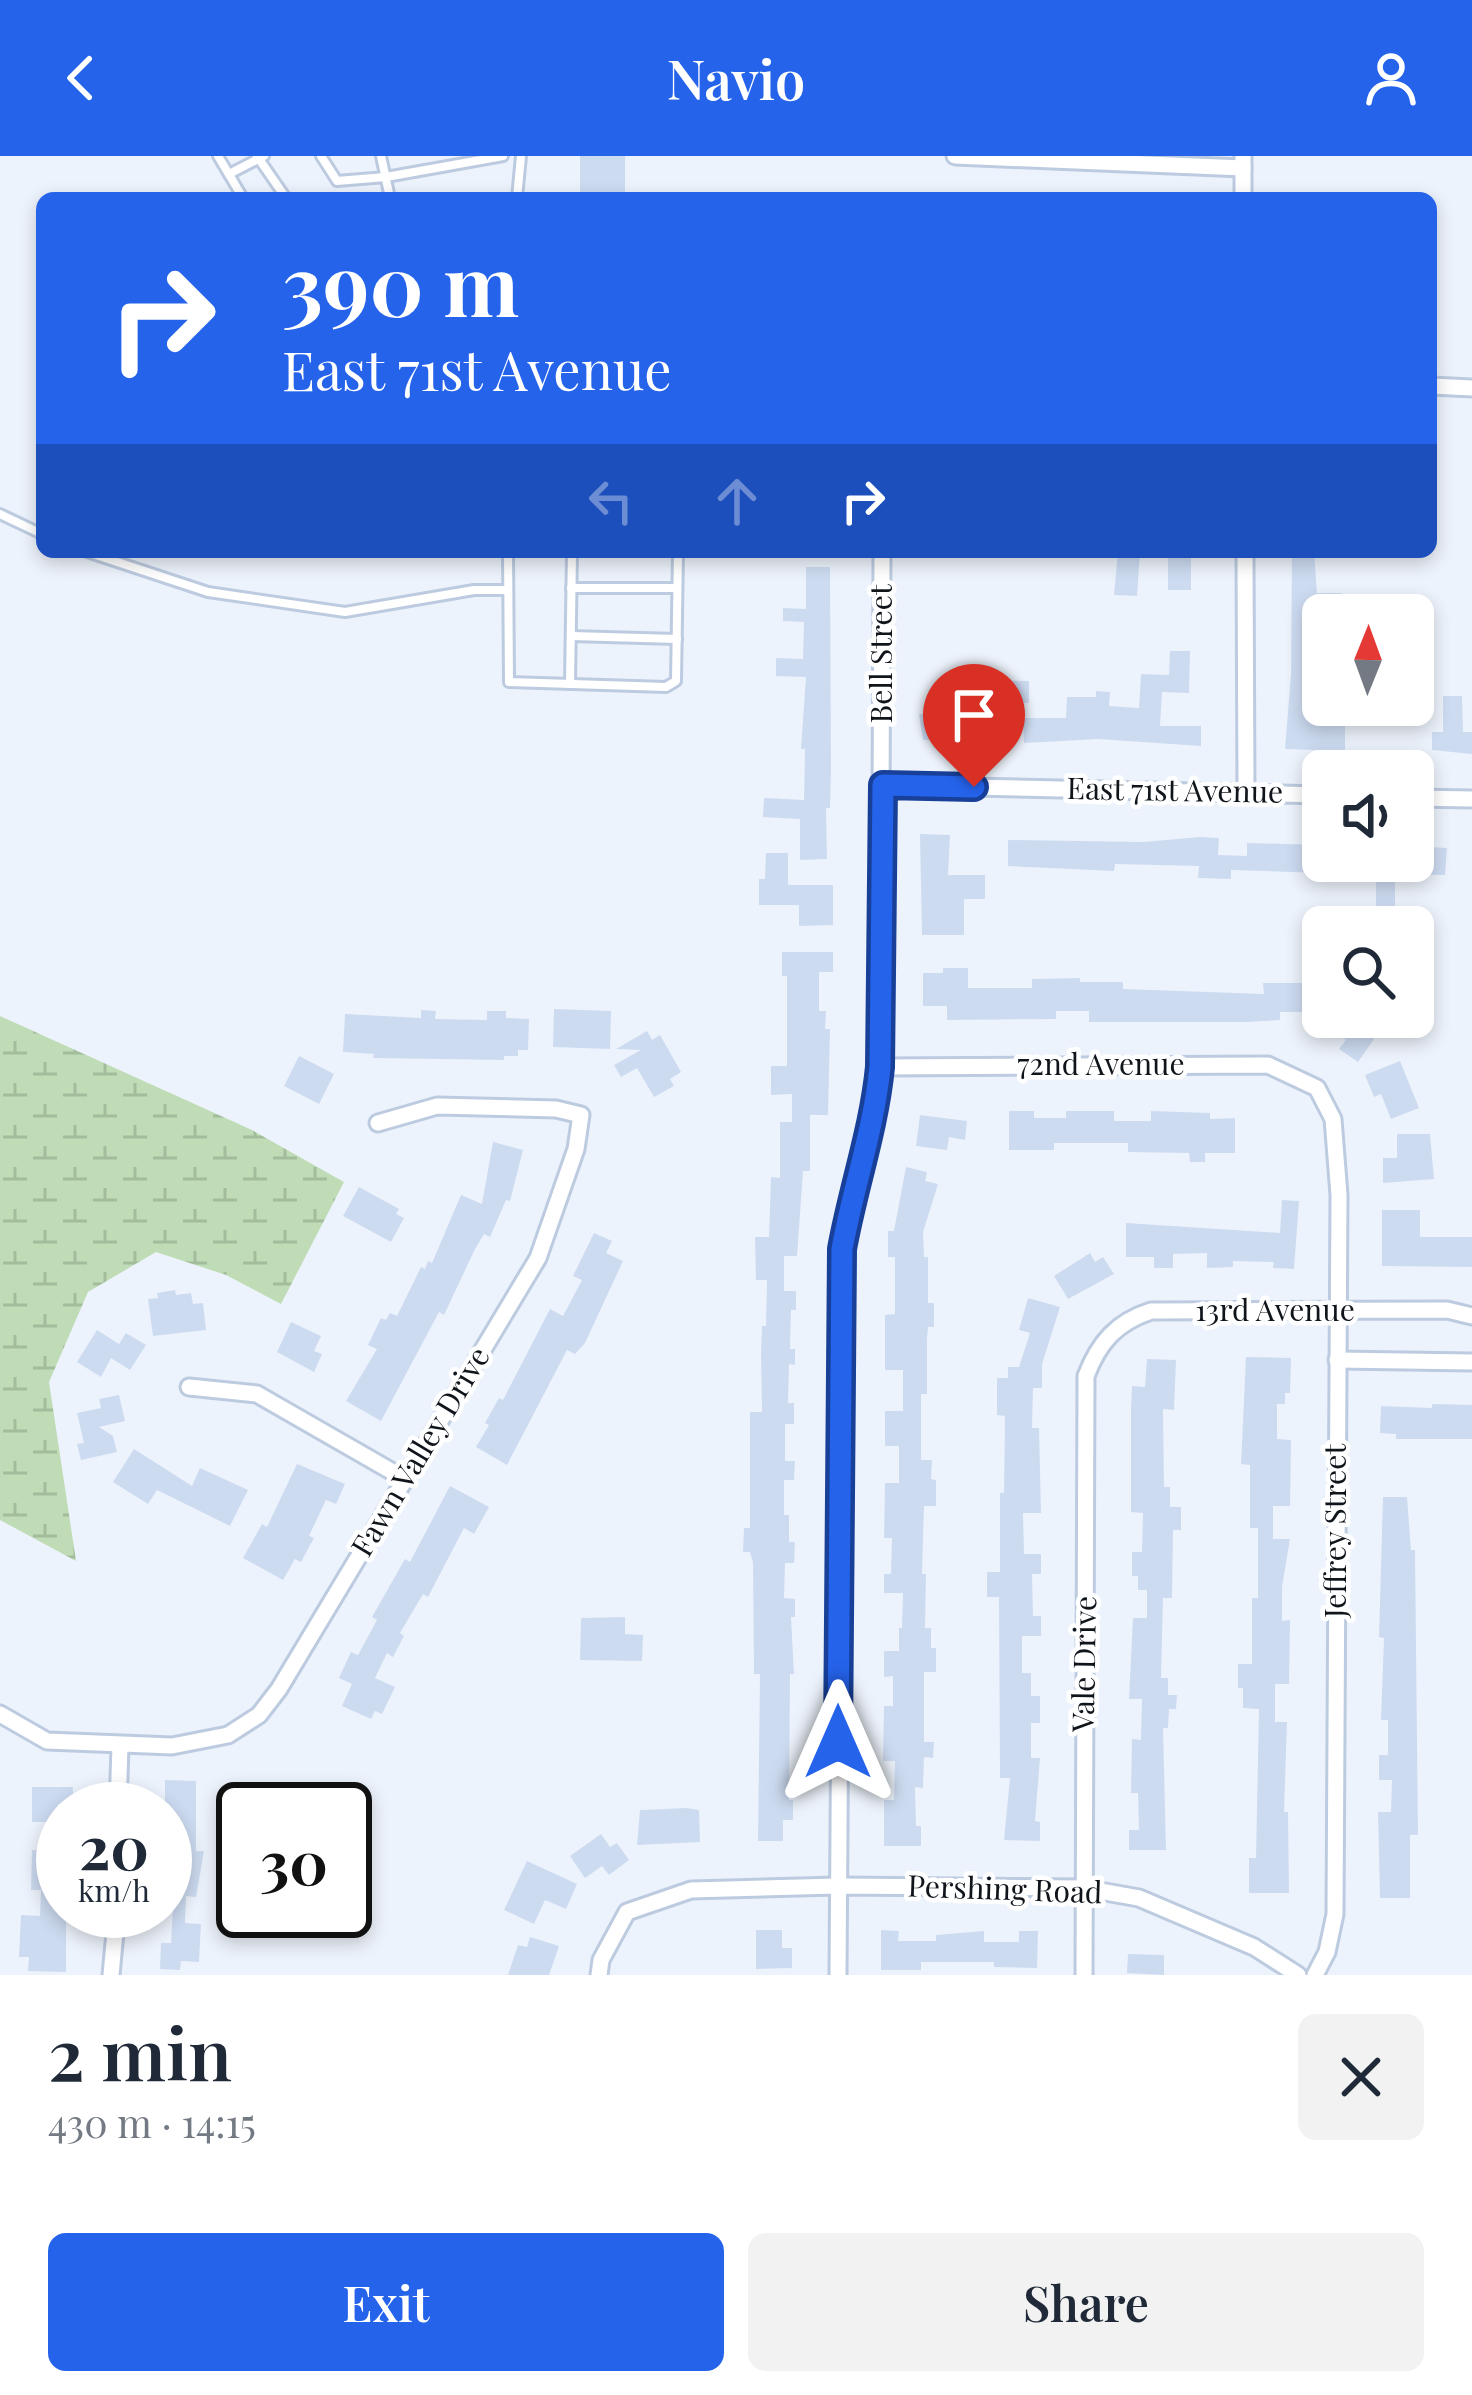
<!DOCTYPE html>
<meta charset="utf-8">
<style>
body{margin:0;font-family:"Playfair Display",serif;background:#f2f2f3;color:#1f2937;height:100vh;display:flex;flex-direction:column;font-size:45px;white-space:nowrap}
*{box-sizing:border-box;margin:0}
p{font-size:39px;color:#747a83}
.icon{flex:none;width:66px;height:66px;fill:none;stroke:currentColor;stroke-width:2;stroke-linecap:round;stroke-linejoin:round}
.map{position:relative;height:1819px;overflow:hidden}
.side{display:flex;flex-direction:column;background:#fff;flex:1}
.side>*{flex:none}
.hud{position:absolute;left:36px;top:36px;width:1401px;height:366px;border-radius:18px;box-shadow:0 6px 18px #0003;background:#2563eb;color:#fff;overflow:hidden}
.needle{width:78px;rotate:1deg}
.buttons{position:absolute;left:1302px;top:438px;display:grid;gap:24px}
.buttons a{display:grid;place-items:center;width:132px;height:132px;border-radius:18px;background:#fff;box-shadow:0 6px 18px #0003;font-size:60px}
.speed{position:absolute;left:36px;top:1626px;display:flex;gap:24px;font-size:60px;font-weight:700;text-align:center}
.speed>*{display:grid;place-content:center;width:156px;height:156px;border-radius:50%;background:#fff;box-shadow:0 6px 18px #0003;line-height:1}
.speed small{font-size:30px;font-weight:400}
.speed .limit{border:6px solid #111;border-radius:18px;background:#fff;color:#111}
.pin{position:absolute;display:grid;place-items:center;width:102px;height:102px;color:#fff;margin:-123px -51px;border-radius:50% 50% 50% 0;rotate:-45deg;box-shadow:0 0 12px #0007}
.pin .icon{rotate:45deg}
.me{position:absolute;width:132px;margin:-66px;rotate:0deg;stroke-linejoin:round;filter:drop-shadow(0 0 9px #0008)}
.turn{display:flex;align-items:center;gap:42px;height:252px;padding:0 48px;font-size:54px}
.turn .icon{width:156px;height:156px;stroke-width:2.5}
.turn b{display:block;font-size:84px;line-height:102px}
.lanes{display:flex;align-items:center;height:114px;padding:0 48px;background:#0003;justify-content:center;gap:60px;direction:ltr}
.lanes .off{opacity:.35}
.round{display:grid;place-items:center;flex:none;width:126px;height:126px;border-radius:18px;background:#f2f2f3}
.overview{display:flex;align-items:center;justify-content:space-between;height:204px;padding:0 48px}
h1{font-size:72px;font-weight:600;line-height:90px}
.button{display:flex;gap:24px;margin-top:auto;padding:24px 48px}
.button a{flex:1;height:138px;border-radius:18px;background:#2563eb;color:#fff;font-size:48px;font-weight:600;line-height:138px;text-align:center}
.button a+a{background:#f2f2f3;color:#1f2937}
header{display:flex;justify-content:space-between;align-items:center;height:156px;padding:0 48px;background:#2563eb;color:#fff;font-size:54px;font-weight:600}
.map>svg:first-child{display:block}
.wetland{fill:url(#wetland-marsh)}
.building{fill:#cddbf1}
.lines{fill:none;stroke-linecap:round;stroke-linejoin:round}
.lane-casing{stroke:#bdcbe0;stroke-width:14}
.street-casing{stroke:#bdcbe0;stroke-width:21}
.lane{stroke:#fff;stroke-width:8}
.street{stroke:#fff;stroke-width:15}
.route-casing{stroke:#184099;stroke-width:30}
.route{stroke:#2563eb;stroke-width:21}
.labels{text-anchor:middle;stroke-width:9;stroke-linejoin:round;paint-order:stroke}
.street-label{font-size:30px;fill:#10151c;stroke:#fff}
</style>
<header><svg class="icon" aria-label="back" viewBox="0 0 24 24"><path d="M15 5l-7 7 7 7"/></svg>Navio<svg class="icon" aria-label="person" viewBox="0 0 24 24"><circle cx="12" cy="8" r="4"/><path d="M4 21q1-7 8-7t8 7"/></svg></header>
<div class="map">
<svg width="1472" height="1819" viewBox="0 0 1472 1819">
<defs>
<pattern id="wetland-marsh" width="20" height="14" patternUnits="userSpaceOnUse" patternTransform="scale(3)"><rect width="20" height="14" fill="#bfdcb6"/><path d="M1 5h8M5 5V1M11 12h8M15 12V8" fill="none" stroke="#a3bc9c"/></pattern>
</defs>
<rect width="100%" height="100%" fill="#edf3fc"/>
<path class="wetland" d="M0,860l252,114 92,52 -63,122 -55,-29 -70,-23 -68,40 -39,90 27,179 -76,-41z"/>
<g class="building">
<rect x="580" y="0" width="45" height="40"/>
<path d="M1118,396h22l-3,44 -23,-1z"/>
<rect x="1168" y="396" width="23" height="38"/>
<path d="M1292,396h22l3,41h25v16h-27l1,66h7v21l-8,-1 -1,30 31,1v25l-60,-2 6,-75z"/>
<path d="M806,411h24l1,201 -1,40h-4l1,51 -27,1v-41l-37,-2 1,-19 40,2 1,-51h-4l5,-72 -30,-1v-18l27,1 1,-37 -21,-1v-13l23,1z"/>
<path d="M1170,495h20l-1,42 -27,-1 -2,34h41v20l-103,-7 -74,4 -1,-25h43l1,-21h29v-6l14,1 -1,14 30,2 2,-34 28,1z"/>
<path d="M982,524l47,1v22h-47z"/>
<path d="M934,526l19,1 -1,28 39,1v26l-68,2 -4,-26h5l1,-9h8z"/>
<path d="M1443,540h19l1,36h9v22l-40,-4v-18h11z"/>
<path d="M920,678l30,1 -2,40h37v24h-21v36h-42z"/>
<path d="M1200,681l19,1 -1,17 29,1v-13l76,2v28l-92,-3v9l-33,-1 1,-12 -84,-2 -1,7 -106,-5v-26l135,2z"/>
<path d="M1413,690l34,2 -2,27 -50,-1v35h-19v-35l-39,-2v-11h76z"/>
<path d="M766,697h22v32h45v40l-34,1v-21h-40v-26h6z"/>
<path d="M782,796h51v20h-14v39h7l-1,18h5l-2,86h-18v56h-7l-6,85h-13v35h12v19h-5l-1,39h5v16l-6,-1 -1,39h6v21h-9v37h10l-1,19h-10v35h5v27h6l-1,21h-9l-1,35 11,1v18h-4l3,57h-4l-1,126h4v20h-10v21h-25l2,-167h-6l-1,-112 -3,-10h-7l1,-24h6v-116h12l-1,-60 1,-26h4l1,-46h-11l-1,-43h14l2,-60 9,1v-56h12v-28l-21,1v-29h16v-90h-5z"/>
<path d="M943,812h25v20h64v-9l48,-1v4h43v7l141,5 -1,-11h45l1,29h-29v8l-32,2h-159v-11h-33v8l-109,1v-14h-24v-33h20z"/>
<path d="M554,853l57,2 -1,38 -57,-2z"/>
<path d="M421,854l15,1 -1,8 52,1v-9h19v7l23,1 -1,31h-10v6h-14v4l-131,-2 1,-4 -31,-2 2,-38 76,4z"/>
<path d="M1330,861h37l7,5 -8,11 8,6 -16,23 -19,-13 7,-9 -22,-15z"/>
<path d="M647,875l5,9 8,-5 21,37 -11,7 4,7 -20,11 -17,-29 -16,9 -7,-12 27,-15 -25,-1z"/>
<path d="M299,900l35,18 -15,30 -35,-18z"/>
<path d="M1400,905l19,47 -28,11 -10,-25 -7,3 -9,-22z"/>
<path d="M1009,955h25v7h32v-7h48v10h37v-10l59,2v6l25,-1v35h-30v9h-15l-1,-9 -61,-1v-9h-74v7h-45z"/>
<path d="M920,959l47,6 -2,19 -16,-3 -2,13 -31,-4z"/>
<path d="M1397,978h33l4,45 -51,4v-25h14z"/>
<path d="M493,986l30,8 -13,51 -4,-1 -16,37 -6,-3 -9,15 -31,66 -5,-3 -58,109 -35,-20 31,-52 -9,-4 13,-27 5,2 4,-7 7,3 24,-49 4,2 3,-8 4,2 29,-68 21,9z"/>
<path d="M906,1011l21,5 -2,9 13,3 -15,48 1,25h4v46h6v24h-6l-1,12v55h-6v66h11l-1,19 5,1v26h-12l-2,68h4l-1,54h6v20h5v24h-12v70h10l-1,16 -9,-1 -1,31 -8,-1 1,39h5v20h-37v-46h10l1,-39h-12l1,-55h9v-30l-9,1v-26h15v-23h3l1,-35h-19v-19h7l1,-36h-8l1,-55h14v-37h-14v-35h18v-41h-18v-55l10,-1v-57h-7v-26h6z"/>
<path d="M359,1031l40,22 -3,5 8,4 -13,24 -48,-26z"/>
<path d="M1282,1044l17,1 -5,68 -21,-1 1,-6 -41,-1v6l-26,1v-15l-34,1v14h-19v-11h-28v-34l154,10z"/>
<path d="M1382,1054h38v27h52v30l-90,-1z"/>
<path d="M594,1077l18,8 -6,12 17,8 -38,82 -10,11 -8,-4 -60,115 -31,-18 13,-22 -4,-2 14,-25 4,2 47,-91 13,7 19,-36 -9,-4z"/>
<path d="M1090,1097l5,9 8,-5 11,17 -46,25 -14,-23z"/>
<path d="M175,1134l1,5 15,-2 2,11 10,-1 3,27 -53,6 -5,-37 10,-1 -1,-5z"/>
<path d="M1028,1142l32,9 -18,57v24h-9l-1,40h7l2,85h-18l1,41h17v20h-9l1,42h8v20h-19v37h9v23h9v27h-9v35h9l-5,63 5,1v19l-36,-1 6,-62h-10l-1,-181h-12v-25h13v-79h4l1,-77 -8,-1v-37h11v-11h11l11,-34 -11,-3z"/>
<path d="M291,1166l30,14 -7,15 8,3 -8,18 -37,-20z"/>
<path d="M97,1174l22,14 7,-11 20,12 -16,25 -19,-12 -10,19 -24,-15z"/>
<path d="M1246,1201l45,1 -1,35h-5v11h-8v35l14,1 -1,66h-17v33h17l-8,48v34l8,-1 -1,64h-14v38h12l-3,90h4l1,81h-40v-35h7l3,-149 -16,-1v-20h-5v-24h14v-66h6v-70h-8v-63l-9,-1z"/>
<path d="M1147,1203l29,1 -2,50 -11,-1 1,78h6v20h11v23h-8l-1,68h-9l-2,80h7v17h9l-1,14h-7l-1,19h-5l3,122h-37v-20h10l-1,-37h-7l1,-54 9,1 1,-41h-13l4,-81h14v-28h-9v-14h-6v-24h10l1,-39 -12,-1v-104l1,-22 13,1z"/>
<path d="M119,1239l6,26 -26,6 14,9 4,16 -36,8 -4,-16 7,-1 -7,-30 24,-5 -2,-9z"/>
<path d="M1432,1248l40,1v34h-76v-5l-16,-1 1,-27 51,2z"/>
<path d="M134,1293l58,37 8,-18 48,22 -18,36 -73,-36 -9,14 -35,-22z"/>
<path d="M297,1308l48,20 -9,20 -10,-4 -17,36 5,2 -13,24 -6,-3 -12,21 -40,-22 19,-34 5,3z"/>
<path d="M450,1330l39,21 -15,27 -10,-6 -36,69 -5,-3 -23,39 4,3 -11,21 -6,-4 -12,25 20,9 -13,27 -7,-3 -4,8 -29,-13 10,-22 -13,-6 12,-26 7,3 19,-35 -5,-3 33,-58 5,3z"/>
<path d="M1383,1341h24l4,53h4l3,285h-8v63h-30l-2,-86h13l1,-32h-13v-25h9v-35h-7l3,-82 -5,-1z"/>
<path d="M625,1461v17l18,1 -1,26 -62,-1 1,-42z"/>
<path d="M165,1624l31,1v70h8l-8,46 -10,-1 -1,27 16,1 -2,38 -18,-1 -1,9 -20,-1 1,-26h10l2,-36h-8l3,-104h-3z"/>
<path d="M32,1631h41v17h-15v18h-26z"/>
<path d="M687,1652l12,2 1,32 -63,3 3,-35z"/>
<path d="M601,1678l9,13 7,-4 12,17 -20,15 -7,-9 -17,12 -15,-22z"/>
<path d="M32,1694l30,1 -2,65 6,1v55l-38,-1 1,-14h-10l2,-42 19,1 1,-26h-10z"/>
<path d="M527,1705l50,23 -11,25 -21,-9 -11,24 -30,-14z"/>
<path d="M756,1774h26v18h10v20l-36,1z"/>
<path d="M881,1774l18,1 -1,10h38v-6l48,-4v11h35v-11h19l-1,37 -43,-1v-5h-73v8h-40z"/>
<path d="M530,1781l29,9 -10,29h-41l10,-30 9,2z"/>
<path d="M1128,1798l36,1v20l-37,-2z"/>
</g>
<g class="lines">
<defs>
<g id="lane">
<path d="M218,0l25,42"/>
<path d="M257,0l29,42"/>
<path d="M321,0l16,25 49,-4 117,-21"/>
<path d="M381,0l9,42"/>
<path d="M229,18l35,-18"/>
<path d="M517,42l4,-42"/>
<path d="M0,358l42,20"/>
<path d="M87,396l121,40 137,20 129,-22h34"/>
<path d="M508,396l1,130 157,5 10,-6 2,-129"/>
<path d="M571,432h106"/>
<path d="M571,480l106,3"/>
<path d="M570,528l2,-132"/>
</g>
<g id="street">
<path d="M955,0l288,12"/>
<path d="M1243,0v42"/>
<path d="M1431,230l41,2"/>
<path d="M1245,396l1,241"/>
<path d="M883,629l440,10"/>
<path d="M1413,642l59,1"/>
<path d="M880,911l388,-2 49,23 16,31 6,76 -4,719 -8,38 -12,23"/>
<path d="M1337,1204l135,2"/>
<path d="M189,1231l68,7 148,85"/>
<path d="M0,1558l47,27 125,5 56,-11 31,-20 20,-26 259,-431 38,-109 5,-34 -25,-6 -119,-3 -59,17"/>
<path d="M118,1653l2,-63"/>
<path d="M111,1819l6,-64"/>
<path d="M599,1819l2,-15 26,-48 64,-22 146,-4 246,2 56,10 115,49 44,28"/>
<path d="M838,1819l5,-726c9,-62 31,-120 37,-182l2,-515"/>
<path d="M1084,1819l2,-599c13,-34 31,-54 65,-65l296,-1 25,6"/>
</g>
</defs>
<use href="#lane" class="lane-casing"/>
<use href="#street" class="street-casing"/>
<use href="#lane" class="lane"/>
<use href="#street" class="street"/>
</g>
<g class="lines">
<defs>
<path id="route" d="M838,1586l4,-493c11,-61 32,-120 38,-182l3,-282 91,2"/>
</defs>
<use href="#route" class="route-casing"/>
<use href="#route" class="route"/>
</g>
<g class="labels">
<g class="street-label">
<text transform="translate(882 498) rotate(-90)" y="10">Bell Street</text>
<text transform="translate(1175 635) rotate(1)" y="10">East 71st Avenue</text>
<text x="1101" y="919">72nd Avenue</text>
<text x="1275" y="1165">13rd Avenue</text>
<text transform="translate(421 1296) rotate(-59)" y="10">Fawn Valley Drive</text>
<text transform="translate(1336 1375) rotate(-90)" y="10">Jeffrey Street</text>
<text transform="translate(1085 1508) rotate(-89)" y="10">Vale Drive</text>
<text transform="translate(1005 1734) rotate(2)" y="10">Pershing Road</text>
</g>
</g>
</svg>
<div class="buttons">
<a><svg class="needle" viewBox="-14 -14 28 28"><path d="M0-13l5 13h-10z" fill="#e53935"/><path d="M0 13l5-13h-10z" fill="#747a83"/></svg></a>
<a><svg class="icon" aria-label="sound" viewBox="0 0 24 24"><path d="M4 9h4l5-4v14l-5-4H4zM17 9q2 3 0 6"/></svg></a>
<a><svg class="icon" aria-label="search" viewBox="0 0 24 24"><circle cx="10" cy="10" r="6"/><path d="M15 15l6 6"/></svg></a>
</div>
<div class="speed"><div>20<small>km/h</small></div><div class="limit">30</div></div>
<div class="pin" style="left:974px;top:631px;background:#d93025"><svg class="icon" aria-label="arrive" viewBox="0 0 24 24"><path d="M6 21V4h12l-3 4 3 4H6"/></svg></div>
<svg class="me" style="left:838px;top:1586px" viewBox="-20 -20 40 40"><path d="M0-17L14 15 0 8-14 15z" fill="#2563eb" stroke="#fff" stroke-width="4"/></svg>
<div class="hud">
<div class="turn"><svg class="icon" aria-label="right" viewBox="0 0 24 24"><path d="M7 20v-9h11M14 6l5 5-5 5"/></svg><div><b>390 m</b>East 71st Avenue</div></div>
<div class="lanes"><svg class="icon off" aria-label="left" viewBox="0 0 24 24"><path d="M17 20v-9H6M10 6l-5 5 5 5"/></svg><svg class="icon off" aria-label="ahead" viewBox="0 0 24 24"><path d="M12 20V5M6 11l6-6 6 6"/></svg><svg class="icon" aria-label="right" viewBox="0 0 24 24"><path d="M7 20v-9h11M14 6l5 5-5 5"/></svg></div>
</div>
</div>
<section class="side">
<div class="overview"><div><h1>2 min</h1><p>430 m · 14:15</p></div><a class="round"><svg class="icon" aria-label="close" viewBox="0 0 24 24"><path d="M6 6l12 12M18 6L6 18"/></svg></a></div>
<div class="button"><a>Exit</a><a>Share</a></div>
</section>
